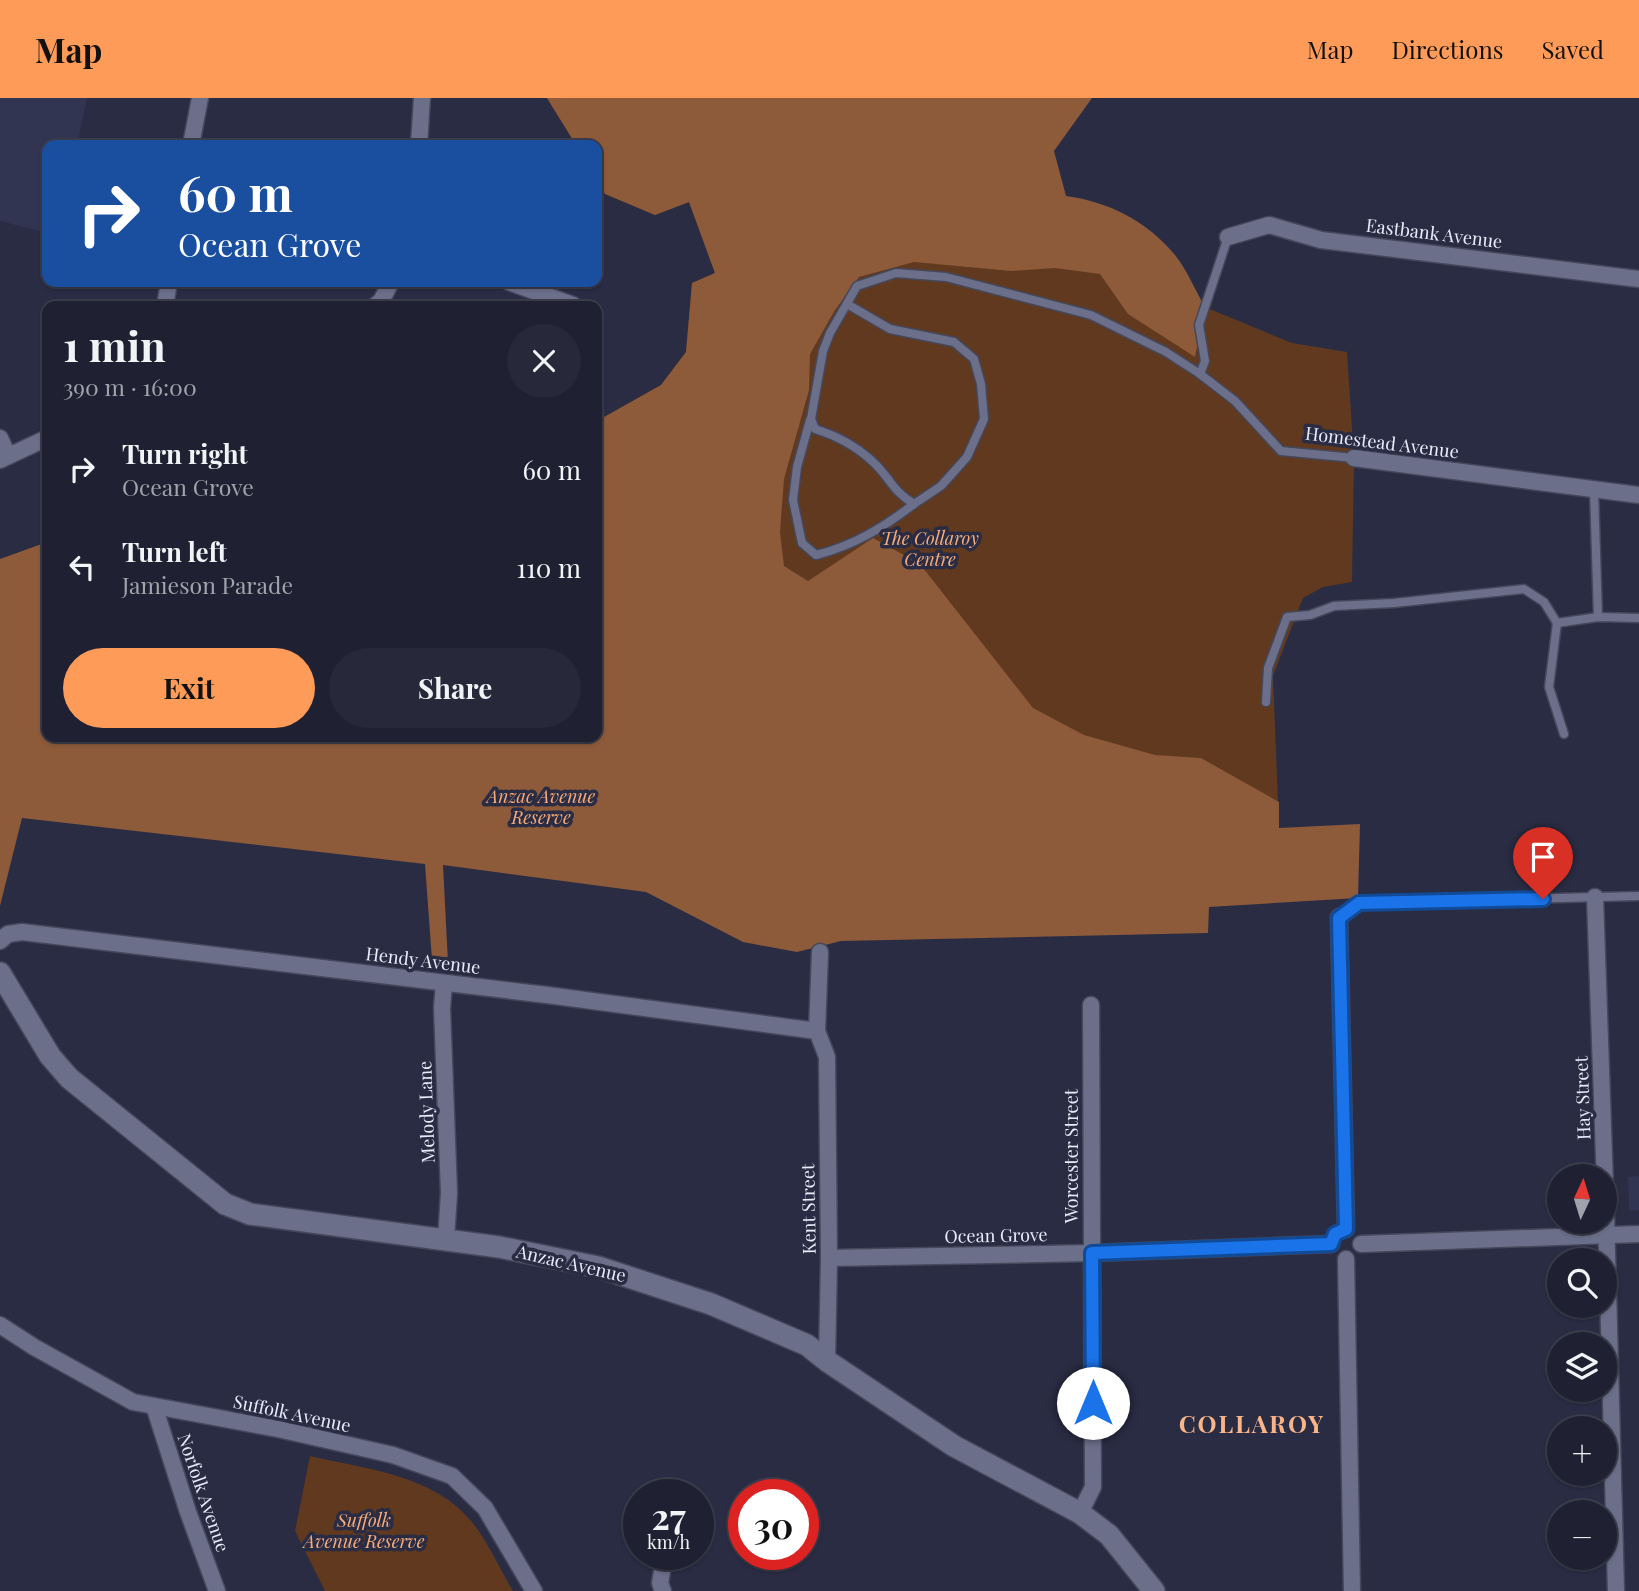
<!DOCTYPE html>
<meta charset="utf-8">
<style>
body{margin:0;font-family:"Playfair Display",serif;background:#27293a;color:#f1f3f6;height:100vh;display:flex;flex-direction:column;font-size:26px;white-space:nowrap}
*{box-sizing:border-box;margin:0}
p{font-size:23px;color:#a1a3ac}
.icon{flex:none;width:38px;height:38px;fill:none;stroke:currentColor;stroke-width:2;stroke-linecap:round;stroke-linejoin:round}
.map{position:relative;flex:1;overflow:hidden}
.side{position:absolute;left:42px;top:203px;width:560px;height:441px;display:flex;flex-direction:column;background:#1f2132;border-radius:14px;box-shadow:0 2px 5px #0004,0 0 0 2px #3c3e4d}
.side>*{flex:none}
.hud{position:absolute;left:42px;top:42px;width:560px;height:147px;border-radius:14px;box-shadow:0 2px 5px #0004,0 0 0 2px #3c3e4d;background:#1a4fa0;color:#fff;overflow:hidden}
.needle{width:46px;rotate:4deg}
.controls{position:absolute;left:1547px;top:1066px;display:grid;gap:14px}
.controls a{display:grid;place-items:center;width:70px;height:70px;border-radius:50%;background:#1f2132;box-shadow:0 2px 5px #0004,0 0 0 2px #3c3e4d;font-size:35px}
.speed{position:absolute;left:623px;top:1381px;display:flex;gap:14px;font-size:35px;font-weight:700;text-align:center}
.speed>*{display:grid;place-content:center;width:91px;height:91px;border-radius:50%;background:#1f2132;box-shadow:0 2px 5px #0004,0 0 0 2px #3c3e4d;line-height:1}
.speed small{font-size:18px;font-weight:400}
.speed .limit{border:10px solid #d22;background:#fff;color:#111}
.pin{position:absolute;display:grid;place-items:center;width:60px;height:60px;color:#fff;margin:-72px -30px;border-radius:50% 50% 50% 0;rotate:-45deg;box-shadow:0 0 7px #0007}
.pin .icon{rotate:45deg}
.me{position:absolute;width:77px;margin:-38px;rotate:0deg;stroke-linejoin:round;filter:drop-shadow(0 0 5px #0008)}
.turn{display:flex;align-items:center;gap:24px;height:147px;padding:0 21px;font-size:32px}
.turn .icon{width:91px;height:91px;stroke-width:2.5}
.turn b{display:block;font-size:49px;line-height:60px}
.round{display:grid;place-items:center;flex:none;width:74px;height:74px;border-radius:37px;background:#27293a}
.headline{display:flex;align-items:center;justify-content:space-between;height:119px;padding:0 21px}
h1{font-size:42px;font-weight:700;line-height:52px}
.cta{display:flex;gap:14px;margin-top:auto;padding:14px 21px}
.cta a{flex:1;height:80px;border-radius:42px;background:#fe9b59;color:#111;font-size:28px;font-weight:700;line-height:80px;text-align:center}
.cta a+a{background:#27293a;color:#f1f3f6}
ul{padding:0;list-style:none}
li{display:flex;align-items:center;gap:21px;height:98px;padding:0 21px}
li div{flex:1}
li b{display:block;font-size:26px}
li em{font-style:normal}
header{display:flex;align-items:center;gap:42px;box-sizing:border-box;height:98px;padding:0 35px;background:#fe9b59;color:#111}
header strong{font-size:33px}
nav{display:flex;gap:38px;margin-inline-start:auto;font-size:24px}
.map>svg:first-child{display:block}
.built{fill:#323552}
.green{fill:#60391f}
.forest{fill:#8d5a3a}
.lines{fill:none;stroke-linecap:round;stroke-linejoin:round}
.lane-casing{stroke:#45485b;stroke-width:11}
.street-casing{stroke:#45485b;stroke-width:19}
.secondary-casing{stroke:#45485b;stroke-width:24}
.lane{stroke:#6b6f8a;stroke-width:8}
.street{stroke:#6b6f8a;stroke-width:16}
.secondary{stroke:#6b6f8a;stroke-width:21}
.route-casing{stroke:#114b97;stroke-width:18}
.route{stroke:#1a73e8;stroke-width:12}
.labels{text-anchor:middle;stroke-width:7;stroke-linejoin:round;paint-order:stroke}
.street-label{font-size:18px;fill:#e8ebfa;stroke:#292c43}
.park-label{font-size:18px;font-style:italic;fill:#f8ab7a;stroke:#292c43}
.district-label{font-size:24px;font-weight:bold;letter-spacing:2px;fill:#fab489;stroke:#292c43}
</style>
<header>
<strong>Map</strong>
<nav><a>Map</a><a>Directions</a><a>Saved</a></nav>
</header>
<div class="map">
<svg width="1639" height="1493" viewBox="0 0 1639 1493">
<rect width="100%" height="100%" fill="#292c43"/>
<g class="built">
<path d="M0,0h87l-10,47h-30v88l-47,-12z"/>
<path d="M1639,1078v34h-10l-1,-33z"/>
</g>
<g class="green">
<path d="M547,0l658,209 87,36 55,9 7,106 -2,124 -29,5 -20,11 -30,78 6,152 -682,-91v-316l64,-36 25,-33 6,-69 23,-10 -26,-71 -34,13 -50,-21 -8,-14v-35h-21z"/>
<path d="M310,1358c56,13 124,19 162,66 16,20 28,47 41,69h-188l-30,-60z"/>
</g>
<path class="forest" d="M547,0h545l-38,53 12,45c43,6 81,25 109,59 12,15 20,35 30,52l-10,50 -67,-43 -28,-40 -45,-6 -44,3 -97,-9 -55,15 -24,33 -25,44 -1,36 -25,89 -4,53 4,34 24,15 65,-43 47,26 113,144 51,27 71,20 46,3 78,44v26l81,-4 -2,74 -149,9 -1,26 -367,8 -44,11 -54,-10 -97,-50 -203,-27 5,98 -16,-3 -7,-96 -403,-46 -22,88v-347l47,-17v195h550v-316l64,-36 25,-33 6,-69 23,-10 -26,-71 -34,13 -50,-21 -8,-14v-35h-21z"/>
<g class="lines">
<defs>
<g id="lane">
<path d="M847,206l43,25 64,13 20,17 7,25 3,35 -17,38 -26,29 -27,18c-23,-14 -24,-27 -42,-43 -17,-16 -35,-25 -57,-32l-4,-10 12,-68 7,-18 27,-47 39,-13 50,4 145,38 75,37 34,22 35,27 46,50 73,7"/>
<path d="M1200,276l5,-13 -6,-36 29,-88"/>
<path d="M810,322l-13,47 -4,33 9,43 14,12c37,-9 68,-28 98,-51"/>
<path d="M1594,391l4,128"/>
<path d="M1557,525l-8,64 15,47"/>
<path d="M1266,604l2,-34 19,-51 23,-2 24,-9 60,-3 130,-14 20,13 13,21 41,-6 41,1"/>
<path d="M1339,819l20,-14 280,-7"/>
</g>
<g id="street">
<path d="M191,47l9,-47"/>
<path d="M419,47l3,-47"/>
<path d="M1228,139l41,-12 52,15 318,39"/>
<path d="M509,184l64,23"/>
<path d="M165,208l4,-24"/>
<path d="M375,208l6,-5 10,-19"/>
<path d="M0,340l8,18"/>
<path d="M1354,360l285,37"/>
<path d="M0,362l47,-22"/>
<path d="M1595,799l11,317 10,377"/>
<path d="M1339,819l7,312"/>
<path d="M0,843l8,-7 14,-2 525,63 270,36 10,26 2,201 -2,103"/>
<path d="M444,885l-2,25 7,185 -3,47"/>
<path d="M817,933l3,-79"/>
<path d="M1361,1146l278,-10"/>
<path d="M829,1160l263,-5 239,-9"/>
<path d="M1346,1161l6,332"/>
<path d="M0,1227l34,22 99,55 145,27 115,26 59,21 33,32 49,83"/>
<path d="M154,1308l34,106 29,79"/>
<path d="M1080,1415l13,-26 -2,-482"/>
<path d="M663,1493l-3,-8 4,-23"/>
</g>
<path id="secondary" d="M0,875l50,83 19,22 156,126 25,10 249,33 99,20 113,37 96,41 20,16 127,85 126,67 29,22 45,56"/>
</defs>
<use href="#lane" class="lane-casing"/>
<use href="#street" class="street-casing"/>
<use href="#secondary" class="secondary-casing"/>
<use href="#lane" class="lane"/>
<use href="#street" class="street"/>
<use href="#secondary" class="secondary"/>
</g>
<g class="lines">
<defs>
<path id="route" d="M1093,1305l-1,-150 239,-9 4,-10 11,-5 -7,-311 20,-15 184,-4"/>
</defs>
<use href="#route" class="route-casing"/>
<use href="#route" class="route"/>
</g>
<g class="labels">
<g class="street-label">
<text transform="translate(1434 136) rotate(7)" y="6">Eastbank Avenue</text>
<text transform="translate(1382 345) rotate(7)" y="6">Homestead Avenue</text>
<text transform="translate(423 863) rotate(7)" y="6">Hendy Avenue</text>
<text transform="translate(1583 1000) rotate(-92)" y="6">Hay Street</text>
<text transform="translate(427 1014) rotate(-92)" y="6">Melody Lane</text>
<text transform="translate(1072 1058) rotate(-90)" y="6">Worcester Street</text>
<text transform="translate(809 1111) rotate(-91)" y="6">Kent Street</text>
<text transform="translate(996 1138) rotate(-1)" y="6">Ocean Grove</text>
<text transform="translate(571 1166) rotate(13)" y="6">Anzac Avenue</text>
<text transform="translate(292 1316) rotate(12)" y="6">Suffolk Avenue</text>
<text transform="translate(203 1395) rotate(71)" y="6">Norfolk Avenue</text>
</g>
<g class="park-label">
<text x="930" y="447">The Collaroy<tspan x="930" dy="21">Centre</tspan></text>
<text x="541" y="705">Anzac Avenue<tspan x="541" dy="21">Reserve</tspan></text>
<text x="364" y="1429">Suffolk<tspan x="364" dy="21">Avenue Reserve</tspan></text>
</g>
<g class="district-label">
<text x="1252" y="1335">COLLAROY</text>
</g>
</g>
</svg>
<div class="controls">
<a><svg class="needle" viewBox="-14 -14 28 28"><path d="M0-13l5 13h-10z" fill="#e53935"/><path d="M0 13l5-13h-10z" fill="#a1a3ac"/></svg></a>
<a><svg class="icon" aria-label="search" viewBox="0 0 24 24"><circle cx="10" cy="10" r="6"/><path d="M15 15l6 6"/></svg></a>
<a><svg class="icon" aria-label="layers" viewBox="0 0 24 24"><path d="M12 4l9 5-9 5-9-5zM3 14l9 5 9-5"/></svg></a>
<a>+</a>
<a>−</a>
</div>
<div class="speed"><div>27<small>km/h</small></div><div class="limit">30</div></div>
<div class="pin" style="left:1543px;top:801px;background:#d93025"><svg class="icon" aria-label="arrive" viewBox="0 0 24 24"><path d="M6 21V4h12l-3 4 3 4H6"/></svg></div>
<svg class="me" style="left:1093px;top:1305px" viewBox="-20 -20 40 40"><circle r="19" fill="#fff"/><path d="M0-13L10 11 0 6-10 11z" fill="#1a73e8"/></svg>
<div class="hud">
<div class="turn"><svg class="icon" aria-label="right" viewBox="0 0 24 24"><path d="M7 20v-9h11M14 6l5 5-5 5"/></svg><div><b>60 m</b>Ocean Grove</div></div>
</div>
<section class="side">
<div class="headline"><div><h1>1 min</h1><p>390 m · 16:00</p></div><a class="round"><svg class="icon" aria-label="close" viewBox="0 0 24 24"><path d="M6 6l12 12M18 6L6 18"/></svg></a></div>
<ul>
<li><svg class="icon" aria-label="right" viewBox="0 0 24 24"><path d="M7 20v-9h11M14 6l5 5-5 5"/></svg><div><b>Turn right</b><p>Ocean Grove</p></div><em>60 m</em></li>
<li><svg class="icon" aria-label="left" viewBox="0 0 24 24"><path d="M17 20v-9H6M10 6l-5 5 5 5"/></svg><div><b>Turn left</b><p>Jamieson Parade</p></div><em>110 m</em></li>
</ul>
<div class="cta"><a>Exit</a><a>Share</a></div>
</section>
</div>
